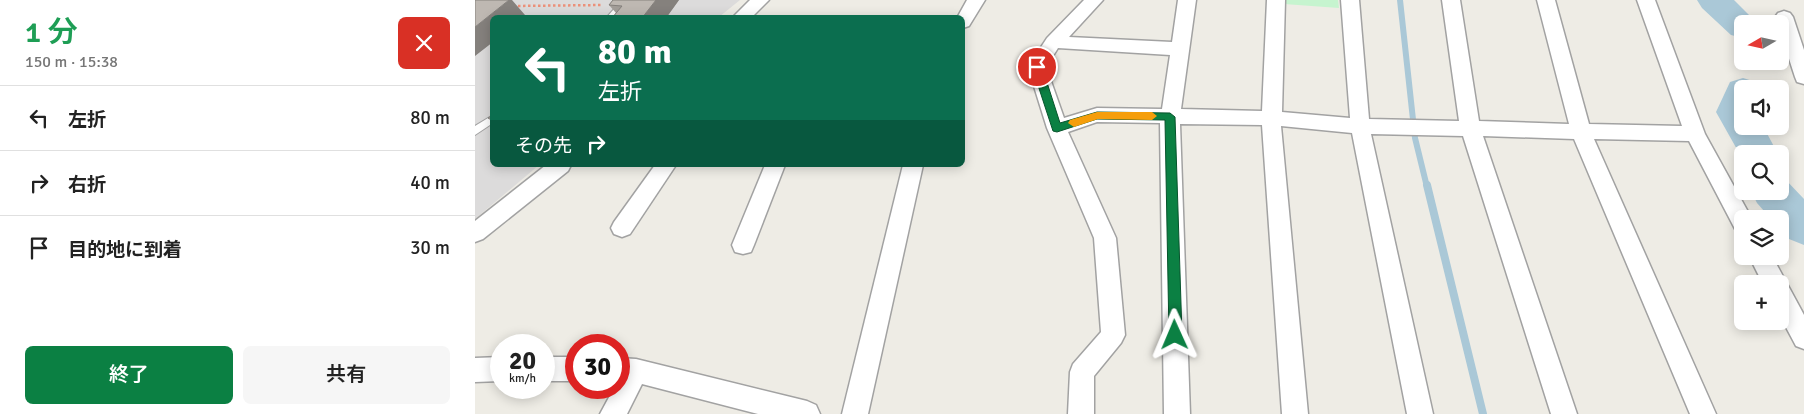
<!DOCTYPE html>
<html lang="ja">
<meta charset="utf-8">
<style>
body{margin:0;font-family:Signika,"Noto Sans JP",sans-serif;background:#f6f6f6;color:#222;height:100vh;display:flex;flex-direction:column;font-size:19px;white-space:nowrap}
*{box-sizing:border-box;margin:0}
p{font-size:16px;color:#767676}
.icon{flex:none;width:28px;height:28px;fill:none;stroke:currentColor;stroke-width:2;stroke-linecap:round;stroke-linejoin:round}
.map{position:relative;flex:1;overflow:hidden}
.panel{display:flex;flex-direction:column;background:#fff;width:475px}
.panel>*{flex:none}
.banner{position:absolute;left:15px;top:15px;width:475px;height:152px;border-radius:8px;box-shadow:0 2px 12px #0003;background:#0b6e4f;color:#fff;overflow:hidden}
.needle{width:32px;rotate:261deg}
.fabs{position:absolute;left:1259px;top:15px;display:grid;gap:10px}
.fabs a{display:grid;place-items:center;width:55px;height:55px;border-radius:8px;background:#fff;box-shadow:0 2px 12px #0003;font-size:25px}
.speed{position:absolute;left:15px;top:334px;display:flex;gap:10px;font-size:25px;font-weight:700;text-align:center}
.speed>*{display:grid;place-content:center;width:65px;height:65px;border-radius:50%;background:#fff;box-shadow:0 2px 12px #0003;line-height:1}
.speed small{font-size:12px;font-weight:400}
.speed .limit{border:8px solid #d22;background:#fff;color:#111}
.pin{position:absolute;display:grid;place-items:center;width:42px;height:42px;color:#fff;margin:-21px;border:2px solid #fff;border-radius:50%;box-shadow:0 1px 5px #0007}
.me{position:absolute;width:55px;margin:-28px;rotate:359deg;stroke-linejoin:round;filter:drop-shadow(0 0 4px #0008)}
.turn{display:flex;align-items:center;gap:18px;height:105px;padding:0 25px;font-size:22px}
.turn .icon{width:65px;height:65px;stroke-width:2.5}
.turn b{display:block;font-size:35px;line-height:42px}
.then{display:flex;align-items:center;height:48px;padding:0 25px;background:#0003;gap:10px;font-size:19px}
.round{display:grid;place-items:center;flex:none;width:52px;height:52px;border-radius:8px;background:#f6f6f6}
.head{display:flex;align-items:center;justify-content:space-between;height:85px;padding:0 25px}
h1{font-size:30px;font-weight:600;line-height:38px;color:#1e9e55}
.cta{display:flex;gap:10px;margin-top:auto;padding:10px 25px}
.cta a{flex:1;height:58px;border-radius:8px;background:#0b8043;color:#fff;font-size:20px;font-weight:600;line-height:58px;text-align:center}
.cta a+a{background:#f6f6f6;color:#222}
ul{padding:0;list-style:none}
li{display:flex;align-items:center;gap:15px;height:65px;padding:0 25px;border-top:1px solid #e0e0e0}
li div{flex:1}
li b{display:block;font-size:19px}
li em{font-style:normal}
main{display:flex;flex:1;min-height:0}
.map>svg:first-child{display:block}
.residential{fill:#dcdbdb}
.park{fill:#c6f4cf}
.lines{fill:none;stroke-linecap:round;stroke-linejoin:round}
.stream-far1{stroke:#aac8d7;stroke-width:6}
.stream{stroke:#aac8d7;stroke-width:8}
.river{fill:#aac8d7;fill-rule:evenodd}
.lane-casing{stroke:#a2a2a2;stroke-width:2}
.street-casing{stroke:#a2a2a2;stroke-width:3}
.path{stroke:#eb9079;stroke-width:2.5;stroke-dasharray:2.5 2.5;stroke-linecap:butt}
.lane{fill:#fff;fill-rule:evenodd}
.street{fill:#fff;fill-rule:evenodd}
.wall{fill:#a39e99}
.shaded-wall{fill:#85817d}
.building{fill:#beb8b2;stroke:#85817d}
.route{fill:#0b8043;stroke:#07532c}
.slow{fill:#f59e0b}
</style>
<main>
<section class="panel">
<div class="head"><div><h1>1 分</h1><p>150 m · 15:38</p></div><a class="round" style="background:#d93025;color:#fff"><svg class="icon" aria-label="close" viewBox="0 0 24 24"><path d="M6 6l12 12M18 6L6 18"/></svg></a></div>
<ul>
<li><svg class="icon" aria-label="left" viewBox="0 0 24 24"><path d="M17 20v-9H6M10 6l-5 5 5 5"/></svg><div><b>左折</b></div><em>80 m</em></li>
<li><svg class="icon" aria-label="right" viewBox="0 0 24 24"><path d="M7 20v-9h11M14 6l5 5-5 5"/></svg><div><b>右折</b></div><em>40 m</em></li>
<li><svg class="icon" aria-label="arrive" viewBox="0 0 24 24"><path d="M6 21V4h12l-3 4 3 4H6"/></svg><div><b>目的地に到着</b></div><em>30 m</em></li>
</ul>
<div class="cta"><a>終了</a><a>共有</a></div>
</section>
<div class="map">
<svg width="1329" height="414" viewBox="0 0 1329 414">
<rect width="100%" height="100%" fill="#eeece5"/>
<path class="residential" d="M0,0h265l-21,17 -226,1v147h46l-64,54z"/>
<path class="park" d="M809,0h54l1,8 -55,-4z"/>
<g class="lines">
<path class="stream-far1" d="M925,0l15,138 12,49"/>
<path class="stream" d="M952,185l56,229"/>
<g class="river">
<path d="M1222,0h37l24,24h-15v14l-12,-3 -29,-27z"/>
<path d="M1268,78l13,4 4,7h-17v37h20l15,28h-35v6l-27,-48 14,-30z"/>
<path d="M1305,178l5,1 19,20v46l-15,-6 -9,-10v-10h-9l-14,-16 -6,-12h29z"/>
</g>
<defs>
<g id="lane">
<path d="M147,0h8l-15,18h-9z"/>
<path d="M18,115v8l-18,12v-9z"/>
</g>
<g id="street">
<path d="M275,0h19l-18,18h-19z"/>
<path d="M492,0h18l-16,26 -6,2v-10h-6z"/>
<path d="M609,0h19l-34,37 103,5 6,-42h18l-15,109 81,2 5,-111h18l-3,112 68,6 -9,-118h18l10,119 90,2 -17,-121h18l19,121 90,3 -32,-124h18l34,124 93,2 -45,-126h18l50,134 47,85h-9v13l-8,-3 -46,-88 -95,-2 122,275h-26l-116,-275 -91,-3 94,278h-26l-88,-278 -92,-2 62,280h-26l-55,-281 -71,-7 27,288h-26l-20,-289 -82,-1 10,290h-26l-4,-291 -63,-1 -29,10 48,106 9,97 -4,8 -27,33v38h-26l2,-42 3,-8 28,-32 -7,-94 -47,-110 -19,-61 19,-29zM583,48l112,7 -8,54 -65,-1 -33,10 -18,-51z"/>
<path d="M1309,11l6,2 3,4 11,33v34l-7,-2 -2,-5 -15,-46v-7h-2l-3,-7 3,-4z"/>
<path d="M71,165h25l-3,6 -85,68 -8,3v-21z"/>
<path d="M180,165h21l-46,69 -8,3 -8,-3 -3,-6 3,-6z"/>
<path d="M290,165h20l-31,80 -3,7 -8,2 -8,-2 -3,-7z"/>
<path d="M428,165h20l-55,249h-26z"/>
<path d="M1274,256h23l32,59v34l-8,-3 -16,-30v-32h-17z"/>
<path d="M26,357v24l-26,1v-24z"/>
<rect x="69" y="357" width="32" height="24"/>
<path d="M144,358l17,1 171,42 9,4 4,9h-62l-116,-30 -15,30h-27l14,-26h5z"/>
</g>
</defs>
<use href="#lane" class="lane-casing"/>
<use href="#street" class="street-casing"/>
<path class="path" d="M38,6l89,-1"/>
<use href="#lane" class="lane"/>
<use href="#street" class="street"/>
</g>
<path class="wall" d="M138,0h66l-13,18h-54l4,-5 -7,-8z"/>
<g class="shaded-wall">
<path d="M34,0h3l13,15 -3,3h-29v24l-18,14v-29z"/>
<path d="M181,0h23l-13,18h-24z"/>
</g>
<g class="building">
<path d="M0,0h34l-34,27z"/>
<path d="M138,0h43l-14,18h-30l10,-12 -13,-1z"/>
<path d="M18,115v6l-5,-3z"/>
</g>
<path class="route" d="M562,63l5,4 18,56 37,-11 73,1 5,4 7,218 -2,4 -5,2 -4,-2 -2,-4 -4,-215 -68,-1 -40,13 -4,-1 -21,-64z"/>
<path class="slow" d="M622,112h55l5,4 -5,4 -54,-1 -24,8 -6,-4 2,-3z"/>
</svg>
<div class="fabs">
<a><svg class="needle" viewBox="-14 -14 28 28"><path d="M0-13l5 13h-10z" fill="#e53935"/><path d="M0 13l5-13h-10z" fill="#767676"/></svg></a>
<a><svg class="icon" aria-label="sound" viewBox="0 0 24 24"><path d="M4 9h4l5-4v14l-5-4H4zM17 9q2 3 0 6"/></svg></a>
<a><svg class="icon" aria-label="search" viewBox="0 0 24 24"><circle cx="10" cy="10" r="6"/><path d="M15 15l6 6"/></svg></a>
<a><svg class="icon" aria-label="layers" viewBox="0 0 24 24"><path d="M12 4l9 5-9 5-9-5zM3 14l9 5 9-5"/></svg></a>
<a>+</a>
</div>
<div class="speed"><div>20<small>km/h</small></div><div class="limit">30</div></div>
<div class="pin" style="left:562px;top:67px;background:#d93025"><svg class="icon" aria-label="arrive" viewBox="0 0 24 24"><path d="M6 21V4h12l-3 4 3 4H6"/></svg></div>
<svg class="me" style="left:700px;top:335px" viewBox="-20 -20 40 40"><path d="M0-17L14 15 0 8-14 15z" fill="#0b8043" stroke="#fff" stroke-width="4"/></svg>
<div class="banner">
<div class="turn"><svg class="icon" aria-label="left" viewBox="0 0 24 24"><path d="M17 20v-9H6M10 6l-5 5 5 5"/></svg><div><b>80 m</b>左折</div></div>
<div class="then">その先<svg class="icon" aria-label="right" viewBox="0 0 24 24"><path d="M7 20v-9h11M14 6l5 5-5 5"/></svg></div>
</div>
</div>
</main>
